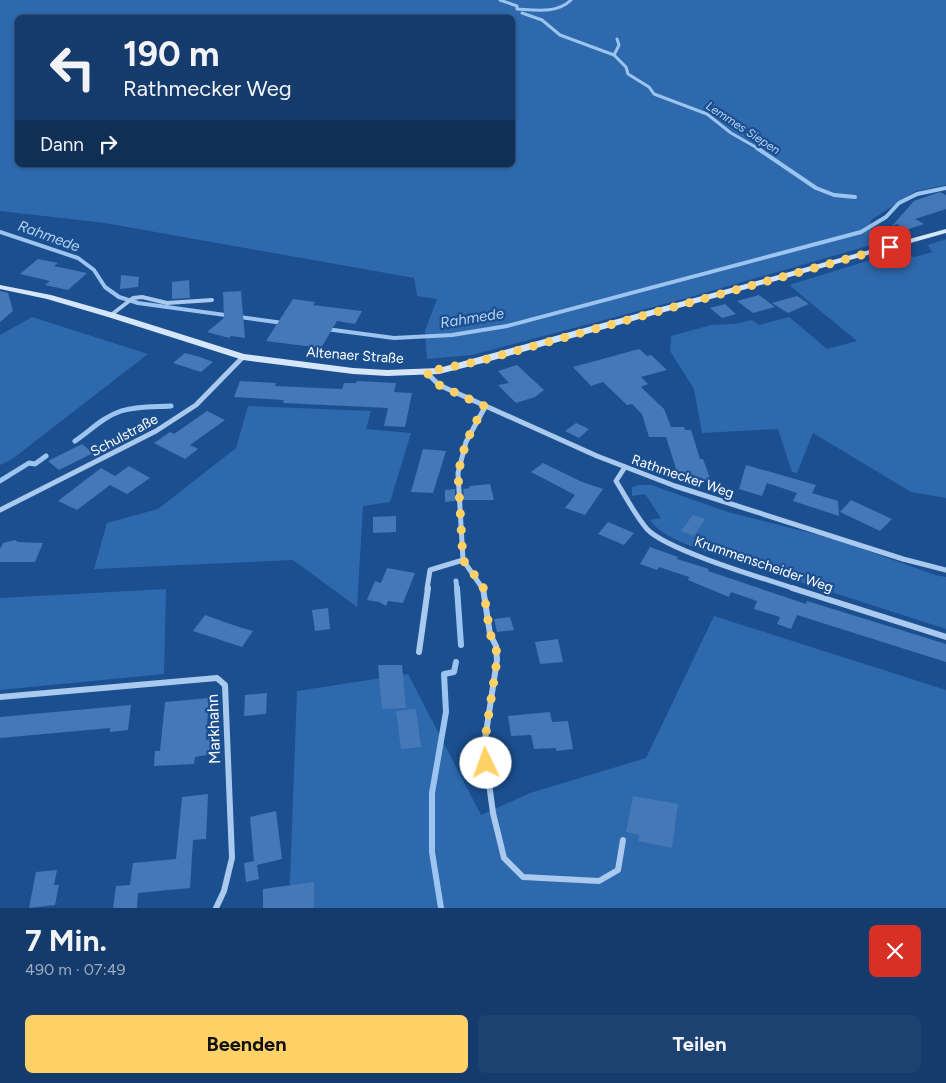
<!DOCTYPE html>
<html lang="de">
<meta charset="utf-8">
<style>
body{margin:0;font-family:Figtree,sans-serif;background:#1d4271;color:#f1f3f6;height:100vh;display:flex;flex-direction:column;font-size:19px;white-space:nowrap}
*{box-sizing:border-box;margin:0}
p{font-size:16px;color:#9dadc1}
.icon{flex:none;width:28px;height:28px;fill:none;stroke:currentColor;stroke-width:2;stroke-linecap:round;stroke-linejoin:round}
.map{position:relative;height:908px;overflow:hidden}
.panel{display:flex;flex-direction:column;background:#143b6b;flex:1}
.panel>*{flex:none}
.hud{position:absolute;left:15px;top:15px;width:500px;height:152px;border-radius:8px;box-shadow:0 1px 4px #0004,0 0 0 1px #33557e;background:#143b6b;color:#f1f3f6;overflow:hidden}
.pin{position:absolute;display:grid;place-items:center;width:42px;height:42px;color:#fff;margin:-21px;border-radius:10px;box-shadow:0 2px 8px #0006}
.me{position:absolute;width:55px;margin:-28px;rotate:357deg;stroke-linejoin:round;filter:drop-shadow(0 0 4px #0008)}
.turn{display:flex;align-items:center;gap:18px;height:105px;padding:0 25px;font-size:22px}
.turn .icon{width:65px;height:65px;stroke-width:2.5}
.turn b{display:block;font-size:35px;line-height:42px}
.then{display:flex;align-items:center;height:48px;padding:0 25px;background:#0003;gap:10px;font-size:19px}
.round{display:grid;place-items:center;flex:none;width:52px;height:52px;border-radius:8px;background:#1d4271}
.summary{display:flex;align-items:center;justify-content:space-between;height:85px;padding:0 25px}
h1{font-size:30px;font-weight:700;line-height:38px}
.cta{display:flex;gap:10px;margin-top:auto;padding:10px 25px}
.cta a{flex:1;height:58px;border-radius:8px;background:#ffd166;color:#111;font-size:20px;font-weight:700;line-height:58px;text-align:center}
.cta a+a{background:#1d4271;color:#f1f3f6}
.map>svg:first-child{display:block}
.green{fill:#2e69ad;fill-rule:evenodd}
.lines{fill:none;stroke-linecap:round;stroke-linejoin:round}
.stream-far3{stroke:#9cc4f0;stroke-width:3}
.stream-far2{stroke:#9cc4f0;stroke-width:4}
.stream-far1{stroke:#9cc4f0;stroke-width:5}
.stream{stroke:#9cc4f0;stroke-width:6}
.building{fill:#4478b7}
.street-far2{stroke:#a9c9ee;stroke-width:4}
.street-far1{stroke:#a9c9ee;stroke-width:5}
.street{stroke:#a9c9ee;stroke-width:6}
.secondary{fill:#d6e6fa;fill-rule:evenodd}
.route{stroke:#ffd166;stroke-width:9;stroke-dasharray:0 16.2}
.labels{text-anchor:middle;stroke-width:4.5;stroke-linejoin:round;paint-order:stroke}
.far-water-label{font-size:12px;font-style:italic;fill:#b5d3f5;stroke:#1b4f8f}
.street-label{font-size:14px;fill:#fff;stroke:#1b4f8f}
.water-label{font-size:15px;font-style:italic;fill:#b5d3f5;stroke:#1b4f8f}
.near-street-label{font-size:16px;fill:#fff;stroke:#1b4f8f}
</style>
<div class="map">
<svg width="946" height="908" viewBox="0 0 946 908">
<rect width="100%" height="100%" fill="#1b4f8f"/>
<g class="green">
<path d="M0,0h946v185l-30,6 -45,29v25l-184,53 -215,57 -45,4 -2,-28 12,-32 -20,-3 -3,-18 -309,-55 -105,-12zM18,18h494v147h-494z"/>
<path d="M946,239v259l-35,-6 -98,-59 -16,40 -5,-1 -14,-43 -76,4 -8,-44 -24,-38 1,-15 40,-11 24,-1 17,-4 7,5 30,-8 38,32 30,-8 -68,-56 104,-32 22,4 17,-5 -4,-7z"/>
<path d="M32,317l116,37 -137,106 -11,5v-130z"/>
<path d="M248,406l123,5 -5,18 45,4 -21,69 -27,4 -6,101 -64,-47 -199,9 13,-46 51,-14 78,-61z"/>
<path d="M638,485h13l77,27 110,28 97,35 11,2v52l-242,-78c-20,-8 -41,-14 -54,-31l11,-2 -16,-24 -13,2v-9z"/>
<path d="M166,589l-2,85 -164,16v-92z"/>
<path d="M714,616l232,74v218h-657l8,-217 111,-17 73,141 49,-22 116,-35z"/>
</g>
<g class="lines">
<g class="stream-far3">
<path d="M500,0l17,6v3c18,1 40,5 54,-9"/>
<path d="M522,13l20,7 18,15 54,20 12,12 2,7 21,13 5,7 53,20 24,19 28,16"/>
<path d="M614,55l5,-10 -2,-6"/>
</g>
<g class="stream-far2">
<path d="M757,148l59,40 18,7 21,2"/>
<path d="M0,232l78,26 16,12 11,17 14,10 19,6 145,20"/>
<path d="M326,329l68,9 58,-3 55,-9 354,-94 25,-15 13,-14 18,-9 29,-6"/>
</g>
<g class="stream-far1">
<path d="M75,441c15,-10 28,-24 46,-30 16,-5 33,-4 50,-5"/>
<path d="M0,481l29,-18 6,1 11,-8"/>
<path d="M456,581l1,8"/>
</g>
<g class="stream">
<path d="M457,588l4,57"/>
<path d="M441,908l-9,-56v-59l14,-81 -2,-38 10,-2 2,-10"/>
</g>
</g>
<g class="building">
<path d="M940,192l6,3v14l-31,10 9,5 -18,6 -9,-6 -5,2 22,-25z"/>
<path d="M38,259l20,4 -4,3 33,7 -19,17 -23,-5 5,-4 -30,-7z"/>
<path d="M121,275l18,2 -1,10 -18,2z"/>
<path d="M189,280l1,18 -18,1v-17z"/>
<path d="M0,291l8,2 5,18 -13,11z"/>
<path d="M241,291l4,47 -14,-2 -2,2 -22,-6 17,-14 -1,-26z"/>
<path d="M759,295l16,12 -22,6 -16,-12z"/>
<path d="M797,296l12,8 -21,9 -16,-10z"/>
<path d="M293,299l22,3 -2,3 49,6 -7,13 -18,-3 -16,27 -55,-7z"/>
<path d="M725,304l11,10 -14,4 -12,-10z"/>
<path d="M639,349l8,7 4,-1 16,15 -26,7 7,7 -7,3 23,22 7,18h13l1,3h6l9,29h3l8,22 -18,-1 -2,-6 -13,1 -12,-38h-17l-7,-23 -10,-10 -5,1 -24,-23 -12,4 -18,-19z"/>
<path d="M185,353l15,4 13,5 -12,10 -28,-9z"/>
<path d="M517,365l27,25 -9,7 -19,6 -18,-18 11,-2 -11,-12z"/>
<path d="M240,381l36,2 -1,3 67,3 2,-6h12l1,-2 39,2 -2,9 18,1 -7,34 -21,-1 4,-18 -105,-5 1,-3 -50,-3z"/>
<path d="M207,411l18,9 -35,25 8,4 -13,10 -31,-16 16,-11 4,2z"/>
<path d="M576,423l13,6 -10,9 -14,-7z"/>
<path d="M82,444l11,9 -34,17 -11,-9z"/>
<path d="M423,449l23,2 -13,42 -22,-1z"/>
<path d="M543,463l39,19 21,7 -18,26 -20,-7 10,-13 -44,-23z"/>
<path d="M746,465l70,20 -4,8 26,8 1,15 -46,-15 4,-8 -30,-10 -5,13 -23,-7z"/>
<path d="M129,466l21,12 -23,16 -17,-9 -33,25 -19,-9 43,-33 14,8z"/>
<path d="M490,484l4,16h-30l-1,-11 7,-1 -1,-2z"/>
<path d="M455,489v12l-10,1v-12z"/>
<path d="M851,500l41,19 -12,12 -40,-19z"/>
<path d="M693,515l12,4 -11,17 -13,-5z"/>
<path d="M396,516v16l-23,1v-16z"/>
<path d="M608,522l26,11 -10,12 -26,-11z"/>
<path d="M15,540l3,2 25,1 -8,19h-35v-13l3,-6z"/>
<path d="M650,547l28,10 -1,2 32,10 -1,2 98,33 1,-3 139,43v18l-149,-47 -6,14 -14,-5 3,-7 -26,-8 3,-8 -26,-9 -2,5 -41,-17 1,-3 -30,-10 -2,3 -17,-6z"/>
<path d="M387,568l28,5 -12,30 -15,-2 -2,5 -7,-4 -12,-2 8,-19 6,2z"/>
<path d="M328,608l2,21 -15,2 -3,-21z"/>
<path d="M205,615l31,11 17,5 -11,16 -49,-16z"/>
<path d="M510,617l4,13 -17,2 -3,-13z"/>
<path d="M558,639l5,23 -23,2 -5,-22z"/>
<path d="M378,665h24l4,43 -24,1z"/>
<path d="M267,693l-1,21 -22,2 1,-21z"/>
<path d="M209,698l-3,42 11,-2 1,15 -23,4 -1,7 -40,2 1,-15h5l5,-49z"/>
<path d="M131,705l-3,25 -18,2v-4l-110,10v-21z"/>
<path d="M416,709l5,38 -20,2 -5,-38z"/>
<path d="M550,712l2,10 16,-1 5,28 -17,2v-3l-22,1 -3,-14 -20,1 -3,-20z"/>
<path d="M208,794l-2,45 -13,1 -3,48 -52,5 -1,15h-24l3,-22 14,-1 3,-22 43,-4 6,-62z"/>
<path d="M633,796l45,8 -6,44 -34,-7 1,-6 -13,-3z"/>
<path d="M276,811l6,48 -25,6 2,14 -13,3 -2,-19 10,-2 -4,-44z"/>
<path d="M57,870l-3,15h5l-4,20 -26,3 7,-36z"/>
<path d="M314,882v26h-51v-19z"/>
</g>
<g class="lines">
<path class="street-far2" d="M111,315l22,-17 9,-1 25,6 45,-3"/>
<g class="street-far1">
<path d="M426,372l13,13 158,71 78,30 228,73 43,11"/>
<path d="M625,467l-9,14c10,16 19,34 31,48 19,21 118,50 149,60"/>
<path d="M0,510l156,-79 40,-26 47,-48"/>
<path d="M427,589l3,-19 33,-10"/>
<path d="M483,589l-20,-29 -5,-87 8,-31 19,-35"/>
</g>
<g class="street">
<path d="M483,588l7,46 6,12 1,14 -13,86 9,67 11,45 19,19 76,4 19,-11 5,-30"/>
<path d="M792,588l154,49"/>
<path d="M419,652l9,-64"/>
<path d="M0,697l217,-19 8,7 7,173 -8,33 -8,17"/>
</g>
<path class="secondary" d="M946,229v4l-463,130 -44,11 -52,2 -34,-2 -110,-14 -135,-43 -61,-18 -47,-10v-4l51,10 63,18 130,41 109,14 34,2 52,-2z"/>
</g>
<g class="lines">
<path class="route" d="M486,763l-2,-17 13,-86 -1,-14 -6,-12 -7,-48 -20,-26 -5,-87 8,-31 18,-36 -45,-21 -13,-13 54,-11 410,-114"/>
</g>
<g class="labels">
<g class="far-water-label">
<text transform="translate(743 128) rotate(33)" y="4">Lemmes Siepen</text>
</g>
<g class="street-label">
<text transform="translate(355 355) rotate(4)" y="5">Altenaer Straße</text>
<text transform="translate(124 435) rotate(-28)" y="5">Schulstraße</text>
<text transform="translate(683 476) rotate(19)" y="5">Rathmecker Weg</text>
<text transform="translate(764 564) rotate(19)" y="5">Krummenscheider Weg</text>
</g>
<g class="water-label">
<text transform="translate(49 236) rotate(20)" y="5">Rahmede</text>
<text transform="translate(472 318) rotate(-9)" y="5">Rahmede</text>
</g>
<g class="near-street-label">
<text transform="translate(213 729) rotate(-92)" y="6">Markhahn</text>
</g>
</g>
</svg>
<div class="pin" style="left:890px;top:247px;background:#d93025"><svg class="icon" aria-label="arrive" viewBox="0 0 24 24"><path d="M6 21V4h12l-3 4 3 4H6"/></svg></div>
<svg class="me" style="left:486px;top:763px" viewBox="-20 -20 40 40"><circle r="19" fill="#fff"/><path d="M0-13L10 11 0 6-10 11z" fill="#ffd166"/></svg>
<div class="hud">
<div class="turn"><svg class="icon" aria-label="left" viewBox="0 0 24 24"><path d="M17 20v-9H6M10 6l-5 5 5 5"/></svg><div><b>190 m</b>Rathmecker Weg</div></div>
<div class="then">Dann<svg class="icon" aria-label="right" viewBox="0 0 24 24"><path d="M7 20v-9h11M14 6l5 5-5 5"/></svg></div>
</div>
</div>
<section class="panel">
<div class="summary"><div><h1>7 Min.</h1><p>490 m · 07:49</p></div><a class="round" style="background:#d93025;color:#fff"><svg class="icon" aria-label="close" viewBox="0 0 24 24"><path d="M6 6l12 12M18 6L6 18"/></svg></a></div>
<div class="cta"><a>Beenden</a><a>Teilen</a></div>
</section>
